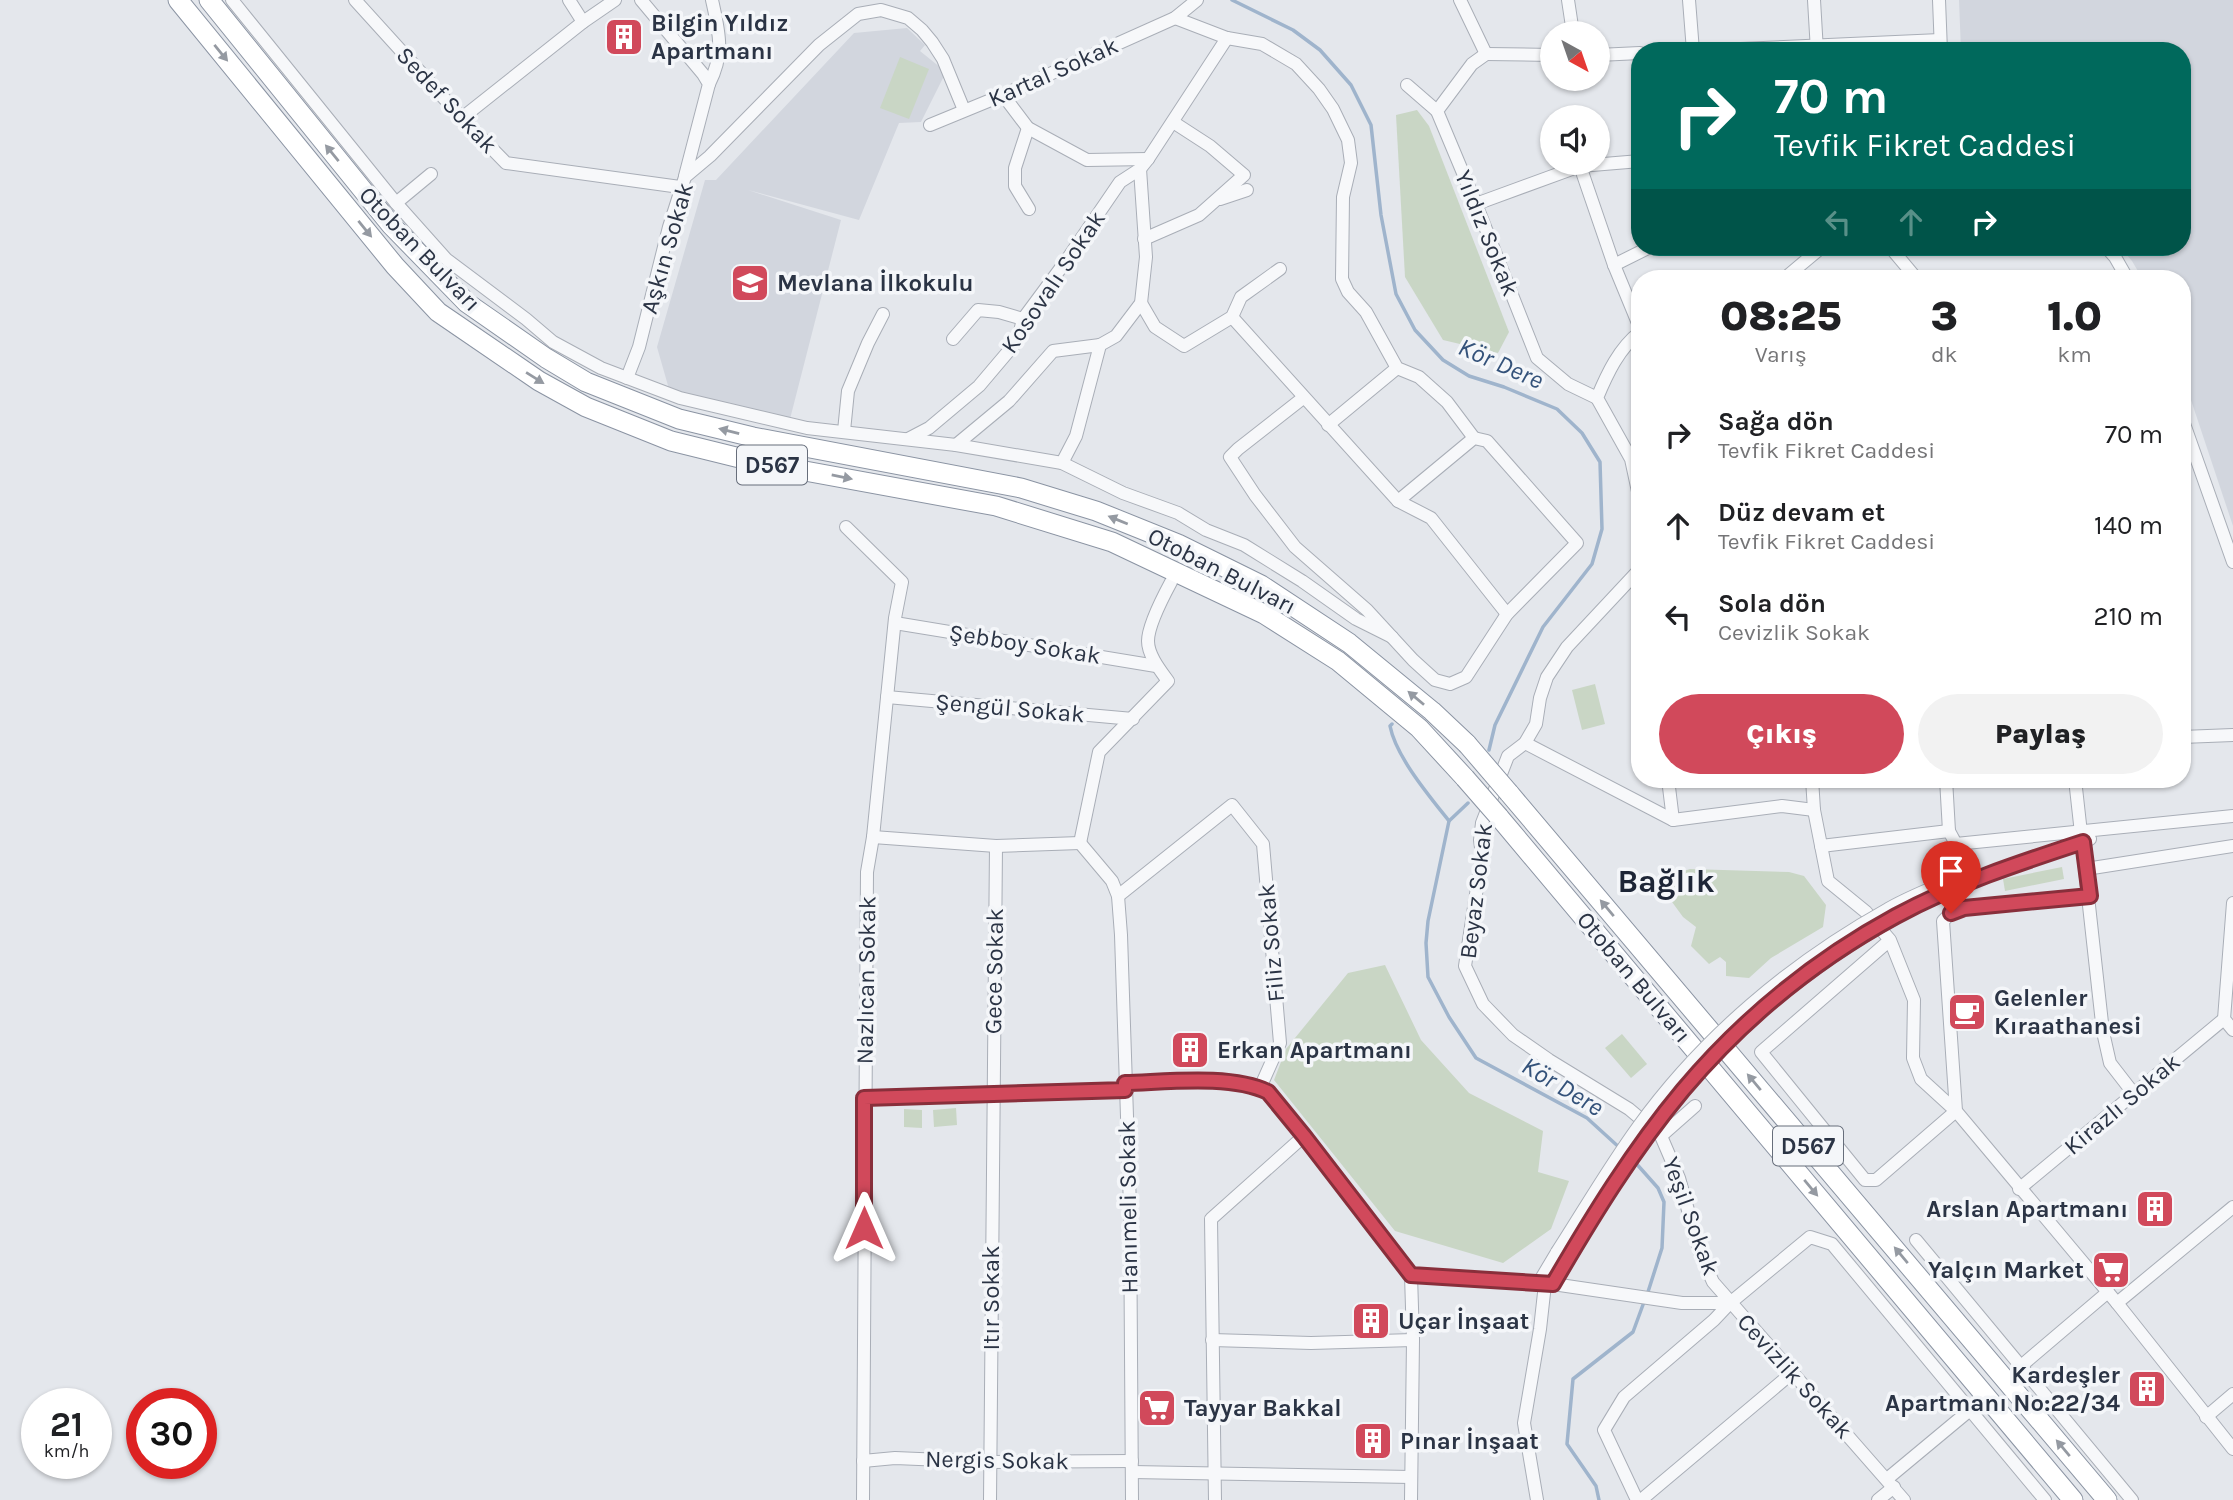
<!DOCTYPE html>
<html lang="tr">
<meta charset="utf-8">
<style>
body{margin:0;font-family:Karla,sans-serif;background:#f2f2f2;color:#202124;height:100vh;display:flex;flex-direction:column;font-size:26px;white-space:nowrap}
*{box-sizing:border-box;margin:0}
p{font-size:23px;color:#757577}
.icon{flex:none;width:38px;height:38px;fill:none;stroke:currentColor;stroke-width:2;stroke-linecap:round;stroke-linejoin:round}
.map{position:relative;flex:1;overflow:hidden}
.sheet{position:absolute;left:1631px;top:270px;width:560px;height:518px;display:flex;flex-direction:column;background:#fff;border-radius:28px;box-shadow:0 2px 5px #0004}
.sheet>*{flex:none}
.guide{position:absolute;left:1631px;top:42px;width:560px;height:214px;border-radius:28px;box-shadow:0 2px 5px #0004;background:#00695c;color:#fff;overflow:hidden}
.needle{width:46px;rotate:140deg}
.buttons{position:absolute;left:1540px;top:21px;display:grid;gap:14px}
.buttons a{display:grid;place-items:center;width:70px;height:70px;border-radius:50%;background:#fff;box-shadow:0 2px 5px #0004;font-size:35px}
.speed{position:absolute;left:21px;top:1388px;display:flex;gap:14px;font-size:35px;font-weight:700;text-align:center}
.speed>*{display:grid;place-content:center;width:91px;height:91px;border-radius:50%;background:#fff;box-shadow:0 2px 5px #0004;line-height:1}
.speed small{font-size:18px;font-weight:400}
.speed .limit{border:10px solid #d22;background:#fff;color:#111}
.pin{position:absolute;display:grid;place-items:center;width:60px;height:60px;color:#fff;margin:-72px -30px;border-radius:50% 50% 50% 0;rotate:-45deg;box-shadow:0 0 7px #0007}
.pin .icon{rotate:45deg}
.me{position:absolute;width:77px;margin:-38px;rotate:0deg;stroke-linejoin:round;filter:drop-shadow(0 0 5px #0008)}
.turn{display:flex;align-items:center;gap:24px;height:147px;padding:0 28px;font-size:32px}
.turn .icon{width:91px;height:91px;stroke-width:2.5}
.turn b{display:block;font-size:49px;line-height:60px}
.lanes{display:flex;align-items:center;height:66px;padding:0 28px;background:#0003;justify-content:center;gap:35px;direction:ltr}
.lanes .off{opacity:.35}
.eta{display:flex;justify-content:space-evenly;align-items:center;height:119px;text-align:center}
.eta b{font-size:42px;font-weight:800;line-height:49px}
.action{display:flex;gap:14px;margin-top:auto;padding:14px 28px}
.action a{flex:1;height:80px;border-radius:42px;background:#d1495b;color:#fff;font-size:28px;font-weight:800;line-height:80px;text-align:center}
.action a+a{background:#f2f2f2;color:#202124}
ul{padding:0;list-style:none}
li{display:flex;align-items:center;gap:21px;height:91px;padding:0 28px}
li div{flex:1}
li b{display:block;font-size:26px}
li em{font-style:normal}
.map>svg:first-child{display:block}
.built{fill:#d2d6de}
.green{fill:#c9d6c5}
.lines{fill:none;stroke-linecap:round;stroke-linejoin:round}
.stream{stroke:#9fb4cc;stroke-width:3.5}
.minor-casing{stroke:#a9aeb7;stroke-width:14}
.highway-casing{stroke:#8b94a3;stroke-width:21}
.minor{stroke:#f7f8fa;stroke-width:12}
.highway{stroke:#fff;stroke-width:19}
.minor-bridge-casing{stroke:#a9aeb7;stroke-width:14;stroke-linecap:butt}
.highway-bridge-casing{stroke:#8b94a3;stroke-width:21;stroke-linecap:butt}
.minor-bridge{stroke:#f7f8fa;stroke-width:12}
.highway-bridge{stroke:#fff;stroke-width:19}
.oneway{fill:#959aa2}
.route-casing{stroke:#882f3b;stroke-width:18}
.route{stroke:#d1495b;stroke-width:12}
.labels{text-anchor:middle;stroke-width:7;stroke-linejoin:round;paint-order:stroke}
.shield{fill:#f4f6f9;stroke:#676e7b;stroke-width:2}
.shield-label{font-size:23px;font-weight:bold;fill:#2b3445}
.poi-label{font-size:24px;font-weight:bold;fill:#2b3445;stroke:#f4f6f9;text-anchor:start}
.street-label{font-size:24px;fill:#2b3445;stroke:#f4f6f9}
.water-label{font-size:26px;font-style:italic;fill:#34527a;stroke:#f4f6f9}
.district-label{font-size:32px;font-weight:bold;fill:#1d2536;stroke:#f4f6f9}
</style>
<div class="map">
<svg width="2233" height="1500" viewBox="0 0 2233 1500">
<rect width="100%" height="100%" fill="#e4e7ec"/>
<g class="built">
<path d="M1959,0h274v526l-51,-153v-95h-40l-10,-17 -12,-14h62v-196h-221z"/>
<path d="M907,28l18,17 -5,6 26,21 -25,50 -22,1 -40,97 -111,-30 93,30 -51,199 -121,-30 -12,-42 48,-167h11l138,-147z"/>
</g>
<g class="green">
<path d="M900,57l29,12 -20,50 -29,-11z"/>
<path d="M1417,110l12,16 80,206 -11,21 -55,-13 -38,-63 -9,-162z"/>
<path d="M1595,684l10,40 -23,6 -10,-40z"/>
<path d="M2062,867l2,12 -59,12 -2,-12z"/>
<path d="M1690,869l99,3 15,4 22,29 -3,22 -52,31 -22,20 -23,-2v-14l-6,-5 -11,7 -18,-18 5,-19 -13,-10 -27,-37z"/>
<path d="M1385,965l36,75 48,53 74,38 -5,41 31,9 -18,48 -48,34 -108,-32 -121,-151 12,-31 62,-76z"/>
<path d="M1622,1034l25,30 -16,14 -26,-30z"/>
<path d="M956,1108l1,17 -23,2 -1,-17z"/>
<path d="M904,1109l18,1v18l-18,-1z"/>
</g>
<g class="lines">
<g class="stream">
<path d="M1232,0l61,30 27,20 31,35 20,40 10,90 15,79 19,36 28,30 26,16 35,11 53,22 25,24 18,29 2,67 -10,35 -49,63 -48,98 -6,25"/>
<path d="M1392,724l-2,2c6,31 40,71 59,95"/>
<path d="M1468,803l-19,18 -21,100 -2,22 2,34 21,40 27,41 111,60 34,31"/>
<path d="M1634,1161l24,27 6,14 -2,46 -15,47"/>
<path d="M1599,1500l-3,-14 -29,-42 6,-65 60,-47 11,-30"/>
</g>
<defs>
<g id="minor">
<path d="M232,0l164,203 35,-29"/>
<path d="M355,0l107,118 44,45 174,24"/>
<path d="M569,0l14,22"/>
<path d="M641,0l62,74 6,10 -24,92"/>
<path d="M1460,0l26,54"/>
<path d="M1568,0l5,33"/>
<path d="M1689,0l4,51"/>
<path d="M1814,0l3,51"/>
<path d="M1939,0l2,51"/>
<path d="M1175,18l52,20 35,6 34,20 23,25 14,20 15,31 3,23 -8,34 -1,82 6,13 18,20 31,56 22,9 28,25 27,36"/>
<path d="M1696,51l244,-11"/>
<path d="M1486,54l-14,10 -35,47 39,93 61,154 31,26 29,14"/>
<path d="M1486,54l66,1"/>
<path d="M1598,55l42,-2"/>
<path d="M709,84c16,-31 10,-52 3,-84"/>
<path d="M1407,85l30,26"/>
<path d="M1003,95l25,33 59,32 61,-1"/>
<path d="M462,118l121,-96 32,-22"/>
<path d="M930,125l73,-30 172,-77 22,-18"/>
<path d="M1028,128l-13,40v18l14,23"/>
<path d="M1579,163l35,102 26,63"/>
<path d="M1220,199l27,-9"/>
<path d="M396,203l50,56 80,60 27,23 48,26 79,30 127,30 149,17 106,18 61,30 55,20 28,17 38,15 58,36 54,38 36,18"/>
<path d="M1476,204l104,-38 60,-5"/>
<path d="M1144,239l55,-24 45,-40 -34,-29 -37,-24"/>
<path d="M1890,247l26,31"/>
<path d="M2106,247l9,10 12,21"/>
<path d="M1614,265l36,-18"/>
<path d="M1785,278l37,-31"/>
<path d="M1141,303l14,24 29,19 48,-29 9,-20 39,-28"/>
<path d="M1232,317l166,184 33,17 76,96"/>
<path d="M953,339l25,-29 21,2 24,7"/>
<path d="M627,378l12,-31 30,-120 16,-50 25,-21 109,-111 39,-31 23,-4 27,8 14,12 10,12 11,17 21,51"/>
<path d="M1303,398l-65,51 -8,8 25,38 40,52 72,63 46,50 22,20 15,4 16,-7 41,-63 70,-71 -90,-102 -13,-3 -76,63"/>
<path d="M2182,418l51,144"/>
<path d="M1328,425l69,-57"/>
<path d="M844,431l4,-40 20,-48 15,-29"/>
<path d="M908,439l21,-11 50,-42 39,-46 5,-21 43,-58 54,-79 20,-13 8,-10 79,-121"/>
<path d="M956,445l53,-44 44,-50 47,-6"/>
<path d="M1062,463l14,-27 24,-91 16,-9 25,-33 5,-46 -6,-88"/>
<path d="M846,527l56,55 -7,36 -22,219 -6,35 -4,628"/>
<path d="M1638,571l-71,76 -20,30 -7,21 -4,26 -11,19 -17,13 -26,67 -2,17 2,15 -17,111 18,38 30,31 36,25 80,49 32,27 18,42 21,75 13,29 191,218"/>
<path d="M1639,578v-82l-8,-37 -34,-61c10,-24 22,-50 43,-66"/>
<path d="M895,623l261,43"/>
<path d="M887,697l246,22"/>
<path d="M2182,737l51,-2"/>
<path d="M1525,743l148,77 109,-14 32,4"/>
<path d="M1668,779l5,41"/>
<path d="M1812,779l2,31 14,71 38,31 24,28 24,60 -1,58 8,21 35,32 -80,69h-11l-104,-128 129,-112"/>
<path d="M1946,779l3,52 7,13 277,-28"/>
<path d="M2075,779l28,253 7,31 24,31"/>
<path d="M873,837l123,9 84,-3"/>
<path d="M1080,843l32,38 6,15 3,39 9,272 2,293"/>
<path d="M1080,843l19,-91 69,-71c-8,-11 -20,-26 -20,-40 0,-15 16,-46 23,-59"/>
<path d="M1821,846l128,-15"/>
<path d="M2086,869l147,-23"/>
<path d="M1940,894l75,-30 75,-25"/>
<path d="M1118,896l114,-91 31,39 17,199 -20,45"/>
<path d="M2090,896l-126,12 -13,5 -8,8 13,190 161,192 116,146"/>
<path d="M2233,903l-9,116 9,11"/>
<path d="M1125,1083c41,-1 106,-9 143,9l143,183 2,65 -2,160"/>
<path d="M864,1098l261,-8"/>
<path d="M1661,1136l34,-30"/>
<path d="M2019,1189l205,-170"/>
<path d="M1916,1240l216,260"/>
<path d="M1411,1275l142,9 129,19h48"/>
<path d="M1538,1284l19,-32"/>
<path d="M1553,1284l17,-29"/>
<path d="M2117,1303l116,-96"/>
<path d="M1212,1340l99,3 102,-3"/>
<path d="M2021,1366l87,-74"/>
<path d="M2206,1417l27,-23"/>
<path d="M863,1461l32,-3 96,4 141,-1"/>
<path d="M1132,1472l279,5"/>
<path d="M1887,1479l83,-69"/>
<path d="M990,1500l6,-654"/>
<path d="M1215,1500l-4,-281 93,-83"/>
<path d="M1537,1500l-13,-77 16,-94 5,-45"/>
<path d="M1637,1500l-33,-70 20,-33 90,-77 16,-17 80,-66 22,7 213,256"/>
<path d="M1641,1500l151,-127"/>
<path d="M1878,1500l16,-13"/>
</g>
<g id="highway">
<path d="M178,0l217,266 43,46 101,69 47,26 85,34 85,21 240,44 116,36 152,72 74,47 81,67 46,50"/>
<path d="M209,0l182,225 76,78 79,55 40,24 93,37 74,18 268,51 75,23 82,33 83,41 88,58 83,68 35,33"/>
<path d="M1509,793l598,707"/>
<path d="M1499,817l574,683"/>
</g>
</defs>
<use href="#minor" class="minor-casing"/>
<use href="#highway" class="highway-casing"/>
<use href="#minor" class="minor"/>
<use href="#highway" class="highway"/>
<defs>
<g id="minor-bridge">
<path d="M1557,1252c27,-42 52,-85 81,-125 65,-90 153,-164 250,-218 17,-10 35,-17 53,-25"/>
<path d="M1570,1255c34,-57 71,-115 114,-166 71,-83 158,-146 256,-195"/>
</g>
<g id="highway-bridge">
<path d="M1467,744l42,49"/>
<path d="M1465,778l34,39"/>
</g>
</defs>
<use href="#minor-bridge" class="minor-bridge-casing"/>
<use href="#highway-bridge" class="highway-bridge-casing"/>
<use href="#minor-bridge" class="minor-bridge"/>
<use href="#highway-bridge" class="highway-bridge"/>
</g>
<defs><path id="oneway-solid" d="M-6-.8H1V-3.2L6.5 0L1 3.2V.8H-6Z" transform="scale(1.75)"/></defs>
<g class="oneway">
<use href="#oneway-solid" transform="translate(221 53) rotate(51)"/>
<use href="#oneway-solid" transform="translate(332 153) rotate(-129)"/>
<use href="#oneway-solid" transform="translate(365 229) rotate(51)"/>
<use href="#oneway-solid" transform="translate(535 378) rotate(32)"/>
<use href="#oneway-solid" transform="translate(729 431) rotate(-166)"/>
<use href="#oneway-solid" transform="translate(842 477) rotate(11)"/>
<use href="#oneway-solid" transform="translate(1118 520) rotate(-158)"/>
<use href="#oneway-solid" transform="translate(1416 698) rotate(-140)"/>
<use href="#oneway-solid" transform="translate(1607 908) rotate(-130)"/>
<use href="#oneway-solid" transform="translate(1754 1082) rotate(-130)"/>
<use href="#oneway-solid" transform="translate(1811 1188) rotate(50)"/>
<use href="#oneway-solid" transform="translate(1901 1255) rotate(-130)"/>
<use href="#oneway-solid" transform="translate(2063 1448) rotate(-130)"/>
</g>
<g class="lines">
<defs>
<path id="route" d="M864,1228v-130l261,-8v-7c41,-1 106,-9 143,9l36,44 107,139 142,9c39,-67 80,-134 130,-194 59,-70 132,-130 213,-174 59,-32 123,-53 187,-74l7,54 -126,12 -13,5"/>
</defs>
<use href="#route" class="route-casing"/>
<use href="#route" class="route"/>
</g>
<defs>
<symbol id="building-square" viewBox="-11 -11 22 22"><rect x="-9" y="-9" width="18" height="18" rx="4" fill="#d1495b" stroke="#f4f6f9"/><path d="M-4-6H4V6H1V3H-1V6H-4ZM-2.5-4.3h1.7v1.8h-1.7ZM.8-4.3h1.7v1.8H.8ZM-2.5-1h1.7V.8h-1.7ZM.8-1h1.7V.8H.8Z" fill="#fff"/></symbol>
<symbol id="school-square" viewBox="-11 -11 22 22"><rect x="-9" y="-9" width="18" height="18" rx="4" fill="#d1495b" stroke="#f4f6f9"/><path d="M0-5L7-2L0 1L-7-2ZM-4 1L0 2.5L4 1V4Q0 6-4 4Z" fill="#fff"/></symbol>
<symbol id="cafe-square" viewBox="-11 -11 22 22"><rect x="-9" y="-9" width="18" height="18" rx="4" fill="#d1495b" stroke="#f4f6f9"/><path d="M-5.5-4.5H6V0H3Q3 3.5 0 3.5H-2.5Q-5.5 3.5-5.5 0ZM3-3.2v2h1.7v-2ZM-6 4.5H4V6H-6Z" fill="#fff"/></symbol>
<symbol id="supermarket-square" viewBox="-11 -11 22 22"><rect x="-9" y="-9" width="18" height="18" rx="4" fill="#d1495b" stroke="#f4f6f9"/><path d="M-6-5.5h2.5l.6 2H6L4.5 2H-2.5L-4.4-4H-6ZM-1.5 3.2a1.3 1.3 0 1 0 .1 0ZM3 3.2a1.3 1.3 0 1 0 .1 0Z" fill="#fff"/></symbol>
</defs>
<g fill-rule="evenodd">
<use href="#building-square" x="602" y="15" width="44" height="44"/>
<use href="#school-square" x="728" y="261" width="44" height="44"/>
<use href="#cafe-square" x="1945" y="990" width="44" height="44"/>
<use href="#building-square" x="1168" y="1028" width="44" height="44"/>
<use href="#building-square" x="2133" y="1187" width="44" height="44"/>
<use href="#supermarket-square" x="2089" y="1248" width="44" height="44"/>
<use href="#building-square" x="1349" y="1299" width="44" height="44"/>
<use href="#building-square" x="2125" y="1367" width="44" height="44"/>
<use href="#supermarket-square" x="1135" y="1386" width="44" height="44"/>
<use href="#building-square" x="1351" y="1419" width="44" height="44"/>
</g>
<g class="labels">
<g class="shield">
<rect x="737" y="445.5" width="70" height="39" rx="5"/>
<rect x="1773" y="1126.5" width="70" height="39" rx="5"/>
</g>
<g class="shield-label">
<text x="772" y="473">D567</text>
<text x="1808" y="1154">D567</text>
</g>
<g class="poi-label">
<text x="651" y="31">Bilgin Yıldız<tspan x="651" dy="28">Apartmanı</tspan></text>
<text x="777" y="291">Mevlana İlkokulu</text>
<text x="1994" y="1006">Gelenler<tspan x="1994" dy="28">Kıraathanesi</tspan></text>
<text x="1217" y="1058">Erkan Apartmanı</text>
<text x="2128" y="1217" text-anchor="end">Arslan Apartmanı</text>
<text x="2084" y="1278" text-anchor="end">Yalçın Market</text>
<text x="1398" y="1329">Uçar İnşaat</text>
<text x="2120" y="1383" text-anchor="end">Kardeşler<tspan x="2120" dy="28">Apartmanı No:22/34</tspan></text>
<text x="1184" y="1416">Tayyar Bakkal</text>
<text x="1400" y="1449">Pınar İnşaat</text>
</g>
<g class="street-label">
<text transform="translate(1053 72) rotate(-24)" y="8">Kartal Sokak</text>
<text transform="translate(447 100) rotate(47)" y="8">Sedef Sokak</text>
<text transform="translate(1487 233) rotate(68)" y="8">Yıldız Sokak</text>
<text transform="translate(667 248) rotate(-74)" y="8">Aşkın Sokak</text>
<text transform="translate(420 249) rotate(46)" y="8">Otoban Bulvarı</text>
<text transform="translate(1053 282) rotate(-56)" y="8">Kosovalı Sokak</text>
<text transform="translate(1222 571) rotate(27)" y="8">Otoban Bulvarı</text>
<text transform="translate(1025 644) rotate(9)" y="8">Şebboy Sokak</text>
<text transform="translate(1010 708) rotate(5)" y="8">Şengül Sokak</text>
<text transform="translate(1476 891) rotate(-83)" y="8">Beyaz Sokak</text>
<text transform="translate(1271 943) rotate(-95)" y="8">Filiz Sokak</text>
<text transform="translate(994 971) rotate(-89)" y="8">Gece Sokak</text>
<text transform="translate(1634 977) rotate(50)" y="8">Otoban Bulvarı</text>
<text transform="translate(866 980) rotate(-89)" y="8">Nazlıcan Sokak</text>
<text transform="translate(2122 1104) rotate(-40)" y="8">Kirazlı Sokak</text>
<text transform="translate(1128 1207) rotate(-91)" y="8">Hanımeli Sokak</text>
<text transform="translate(1691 1216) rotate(70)" y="8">Yeşil Sokak</text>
<text transform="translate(991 1298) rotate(-90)" y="8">Itır Sokak</text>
<text transform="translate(1795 1376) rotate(48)" y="8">Cevizlik Sokak</text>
<text transform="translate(997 1460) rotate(1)" y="8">Nergis Sokak</text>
</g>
<g class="water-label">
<text transform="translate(1501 363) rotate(24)" y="9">Kör Dere</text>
<text transform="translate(1563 1086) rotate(31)" y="9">Kör Dere</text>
</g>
<g class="district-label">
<text x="1666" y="892">Bağlık</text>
</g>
</g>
</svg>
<div class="buttons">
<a><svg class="needle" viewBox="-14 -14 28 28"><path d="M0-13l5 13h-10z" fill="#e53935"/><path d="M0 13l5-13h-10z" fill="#757577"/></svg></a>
<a><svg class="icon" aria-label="sound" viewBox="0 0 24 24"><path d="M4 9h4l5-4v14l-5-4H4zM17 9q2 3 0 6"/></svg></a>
</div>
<div class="speed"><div>21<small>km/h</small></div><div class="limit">30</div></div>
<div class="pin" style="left:1951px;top:913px;background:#d93025"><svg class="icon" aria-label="arrive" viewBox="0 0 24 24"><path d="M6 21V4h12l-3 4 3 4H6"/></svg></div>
<svg class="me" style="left:864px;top:1228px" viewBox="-20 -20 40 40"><path d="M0-17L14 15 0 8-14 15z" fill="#d1495b" stroke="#fff" stroke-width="4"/></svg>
<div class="guide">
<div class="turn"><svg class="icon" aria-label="right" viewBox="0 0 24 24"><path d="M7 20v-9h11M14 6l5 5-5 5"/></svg><div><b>70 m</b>Tevfik Fikret Caddesi</div></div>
<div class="lanes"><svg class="icon off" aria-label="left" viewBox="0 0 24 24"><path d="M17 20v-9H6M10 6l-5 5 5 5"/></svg><svg class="icon off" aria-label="ahead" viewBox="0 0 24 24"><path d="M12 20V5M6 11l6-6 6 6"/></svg><svg class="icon" aria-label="right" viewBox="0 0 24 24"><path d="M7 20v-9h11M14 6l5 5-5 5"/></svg></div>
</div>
<section class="sheet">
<div class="eta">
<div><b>08:25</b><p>Varış</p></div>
<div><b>3</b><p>dk</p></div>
<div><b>1.0</b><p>km</p></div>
</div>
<ul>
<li><svg class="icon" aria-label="right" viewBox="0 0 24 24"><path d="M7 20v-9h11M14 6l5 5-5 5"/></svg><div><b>Sağa dön</b><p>Tevfik Fikret Caddesi</p></div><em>70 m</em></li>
<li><svg class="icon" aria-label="ahead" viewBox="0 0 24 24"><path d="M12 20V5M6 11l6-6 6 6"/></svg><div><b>Düz devam et</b><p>Tevfik Fikret Caddesi</p></div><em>140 m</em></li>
<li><svg class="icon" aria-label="left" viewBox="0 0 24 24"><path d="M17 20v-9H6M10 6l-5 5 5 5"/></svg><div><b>Sola dön</b><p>Cevizlik Sokak</p></div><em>210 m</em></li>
</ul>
<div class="action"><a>Çıkış</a><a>Paylaş</a></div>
</section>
</div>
